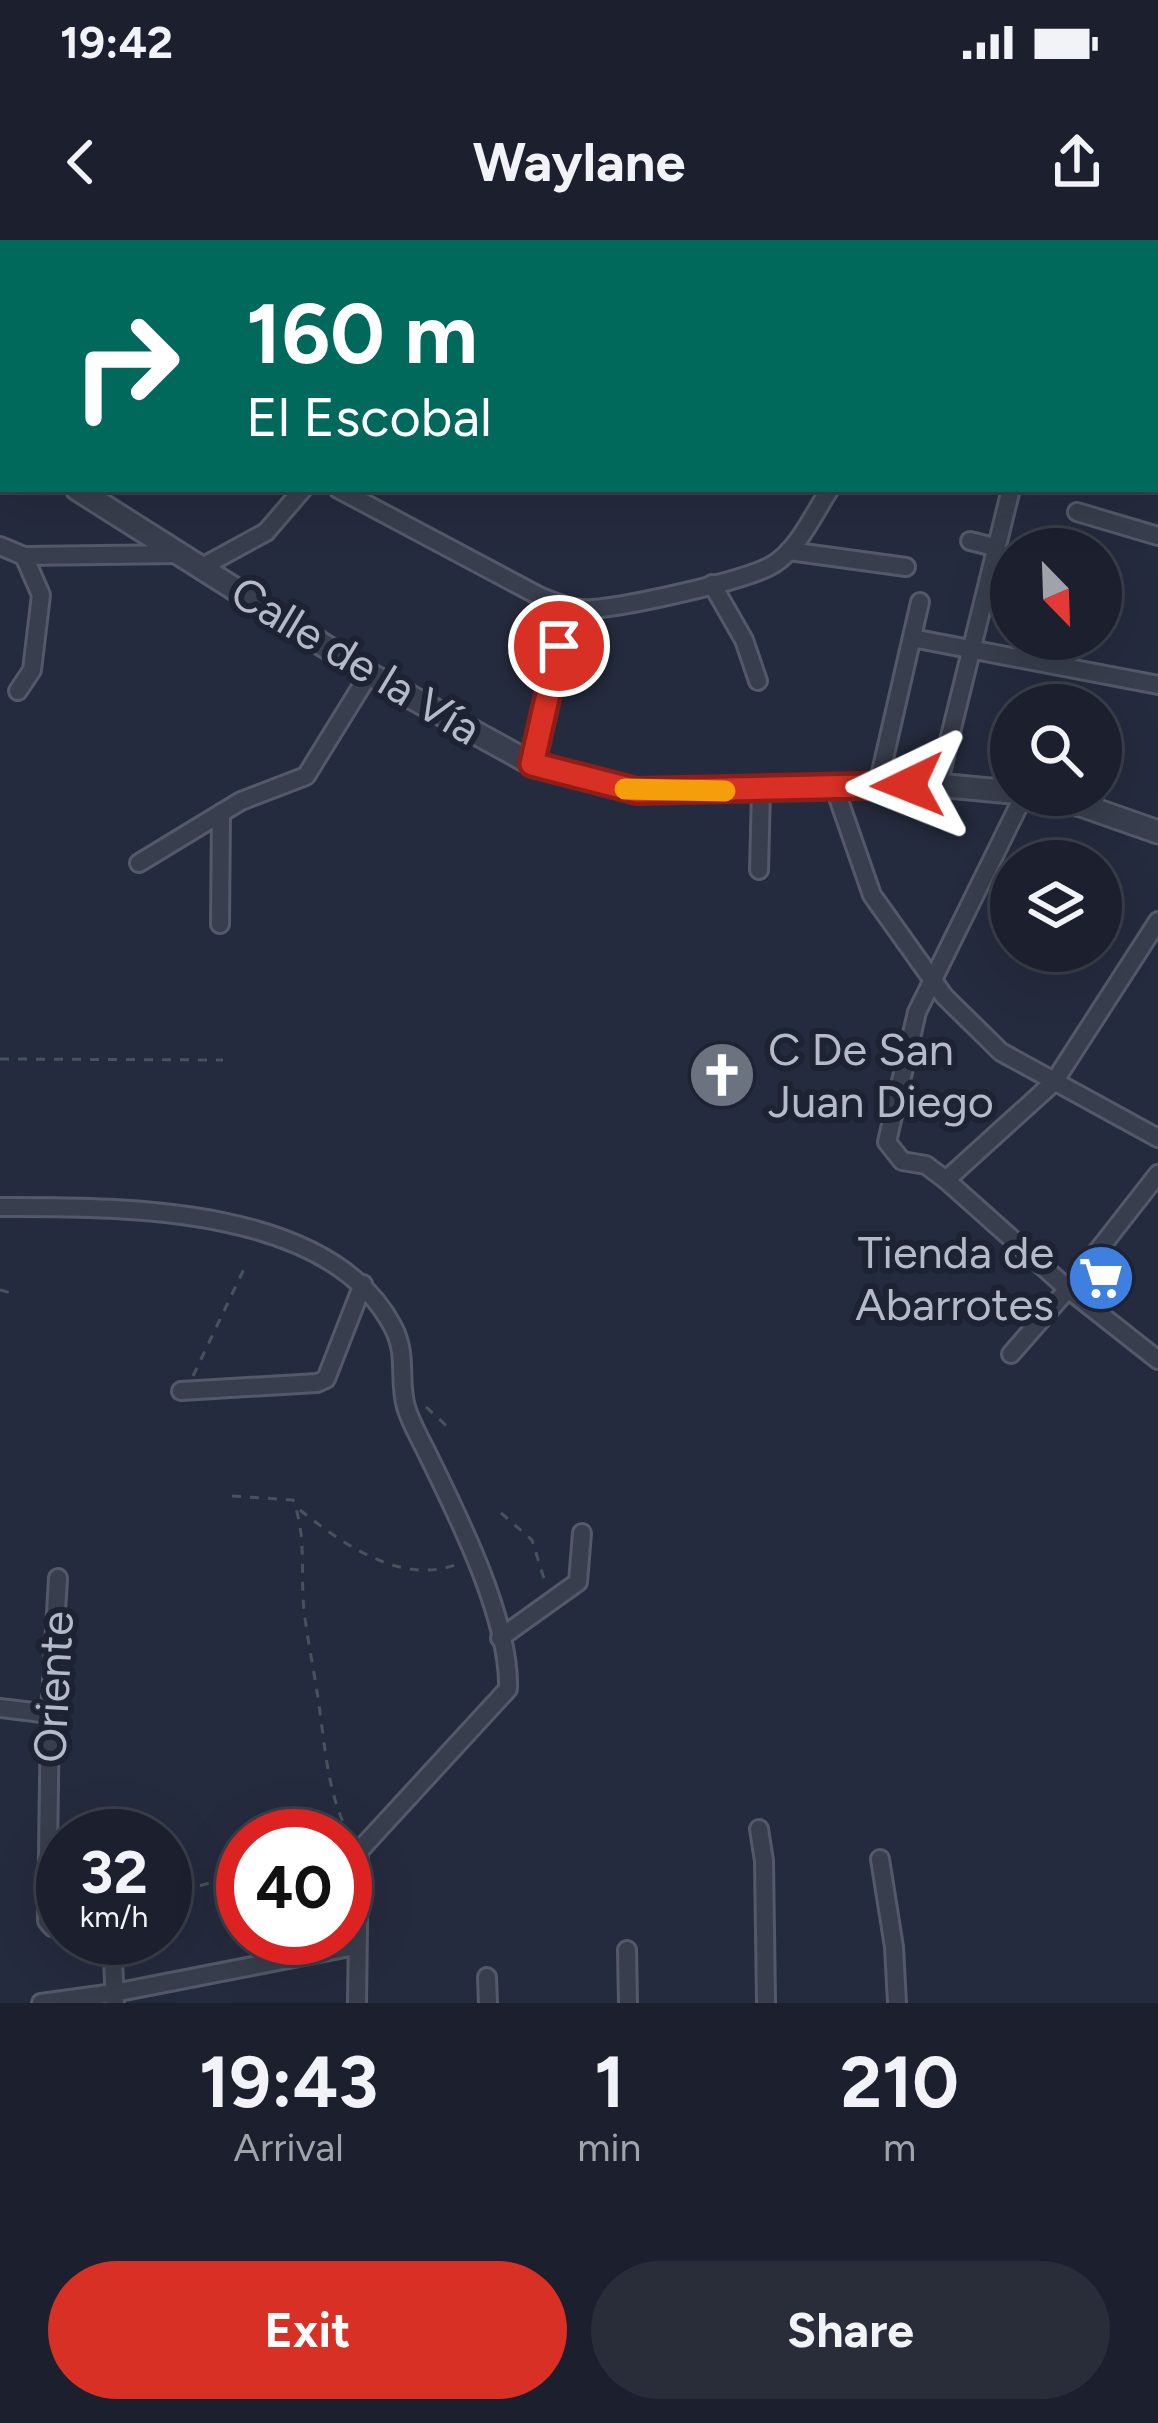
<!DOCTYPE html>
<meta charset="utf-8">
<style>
body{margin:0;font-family:Figtree,sans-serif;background:#292d3a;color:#f1f3f6;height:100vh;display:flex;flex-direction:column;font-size:45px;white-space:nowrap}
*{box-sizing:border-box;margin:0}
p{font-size:39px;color:#a0a3aa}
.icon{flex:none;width:66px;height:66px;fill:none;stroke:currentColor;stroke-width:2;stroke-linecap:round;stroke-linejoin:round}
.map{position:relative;height:1763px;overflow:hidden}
.side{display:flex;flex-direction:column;background:#1c202e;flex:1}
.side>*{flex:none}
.guide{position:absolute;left:0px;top:0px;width:1158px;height:252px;box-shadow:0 12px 48px #0002,0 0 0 3px #3a3e4a;background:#00695c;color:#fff;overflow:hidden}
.needle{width:78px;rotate:157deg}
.fabs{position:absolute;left:990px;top:288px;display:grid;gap:24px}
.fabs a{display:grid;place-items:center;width:132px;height:132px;border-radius:50%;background:#1c202e;box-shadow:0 12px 48px #0002,0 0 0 3px #3a3e4a;font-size:60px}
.speed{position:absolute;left:36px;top:1569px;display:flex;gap:24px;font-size:60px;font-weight:700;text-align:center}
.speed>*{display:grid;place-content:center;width:156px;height:156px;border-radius:50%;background:#1c202e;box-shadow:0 12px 48px #0002,0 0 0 3px #3a3e4a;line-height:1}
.speed small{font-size:30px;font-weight:400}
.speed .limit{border:18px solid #d22;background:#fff;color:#111}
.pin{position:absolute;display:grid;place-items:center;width:102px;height:102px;color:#fff;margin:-51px;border:6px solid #fff;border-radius:50%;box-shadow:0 3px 12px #0007}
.me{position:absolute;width:132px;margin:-66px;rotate:268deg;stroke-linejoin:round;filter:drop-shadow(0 0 9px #0008)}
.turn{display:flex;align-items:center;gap:42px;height:252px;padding:0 48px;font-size:54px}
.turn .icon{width:156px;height:156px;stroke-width:2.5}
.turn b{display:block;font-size:84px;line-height:102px}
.eta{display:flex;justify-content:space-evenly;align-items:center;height:204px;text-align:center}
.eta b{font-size:72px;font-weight:700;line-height:84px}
.primary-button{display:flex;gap:24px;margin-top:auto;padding:24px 48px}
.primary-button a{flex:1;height:138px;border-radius:72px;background:#d93025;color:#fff;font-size:48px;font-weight:700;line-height:138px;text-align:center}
.primary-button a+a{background:#292d3a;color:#f1f3f6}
.status{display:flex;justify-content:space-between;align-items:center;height:84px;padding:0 60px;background:#1c202e;direction:ltr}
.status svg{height:33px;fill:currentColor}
header{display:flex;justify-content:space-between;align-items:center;height:156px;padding:0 48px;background:#1c202e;font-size:54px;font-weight:700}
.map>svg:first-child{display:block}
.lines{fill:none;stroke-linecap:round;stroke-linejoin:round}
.minor-casing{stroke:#545969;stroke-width:22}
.tertiary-casing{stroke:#545969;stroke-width:27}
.primary-casing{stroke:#424757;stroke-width:33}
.path{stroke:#45545c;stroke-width:3;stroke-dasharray:9 9;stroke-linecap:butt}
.minor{stroke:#393e4e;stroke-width:16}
.tertiary{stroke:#393e4e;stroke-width:21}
.primary{stroke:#575c6e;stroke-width:27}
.route-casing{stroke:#8d1f18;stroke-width:30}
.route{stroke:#d93025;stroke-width:21}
.slow{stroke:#f59e0b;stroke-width:21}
.labels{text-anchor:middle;stroke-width:12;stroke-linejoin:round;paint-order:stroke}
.street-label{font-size:45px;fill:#b5b9c9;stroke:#1e2333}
.poi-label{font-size:45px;fill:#b5b9c9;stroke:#1e2333;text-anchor:start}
</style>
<div class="status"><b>19:42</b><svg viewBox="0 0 49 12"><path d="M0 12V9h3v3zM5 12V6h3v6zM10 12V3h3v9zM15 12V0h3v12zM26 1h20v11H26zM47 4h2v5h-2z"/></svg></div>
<header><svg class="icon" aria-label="back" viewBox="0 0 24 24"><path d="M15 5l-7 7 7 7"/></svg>Waylane<svg class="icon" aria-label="share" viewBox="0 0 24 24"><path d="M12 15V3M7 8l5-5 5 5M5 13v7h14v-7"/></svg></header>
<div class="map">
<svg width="1158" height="1763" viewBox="0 0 1158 1763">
<rect width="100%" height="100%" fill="#252b3e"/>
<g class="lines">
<defs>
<g id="minor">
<path d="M638,3l1,-3"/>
<path d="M1155,86h3"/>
<path d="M0,155l3,1"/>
<path d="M338,249l201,107c17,7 35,15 54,13 35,-3 154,-28 181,-45 25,-16 40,-51 56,-75"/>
<path d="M1077,272l81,24"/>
<path d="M970,301l24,6"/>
<path d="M0,306l24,10 156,-2"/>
<path d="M789,311l117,16"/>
<path d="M202,327l64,-35 37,-43"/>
<path d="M712,344l32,56 14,41"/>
<path d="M912,398l246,47"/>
<path d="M18,451l14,-21 9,-75 -17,-39"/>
<path d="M532,524l36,-157"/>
<path d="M878,545l42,-183"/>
<path d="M938,545l73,-296"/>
<path d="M835,549l37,106 72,101 57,56 157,86"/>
<path d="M1024,555l-107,217 -30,130 15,19 24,4 20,15 122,109 90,71"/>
<path d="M139,623l102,-62 65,-25 63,-102"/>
<path d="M759,630l2,-79"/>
<path d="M220,684l1,-111"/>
<path d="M946,940l108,-98 104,-161"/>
<path d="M0,967c119,0 329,-3 393,120 15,29 5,51 13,80 5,17 15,33 23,50 30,61 81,163 79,232l-149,162 -2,152"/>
<path d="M1011,1114l57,-65 90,-115"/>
<path d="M181,1151l136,-8 9,-4 37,-95"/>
<path d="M58,1338l-8,136 -3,207 5,6 11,-1"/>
<path d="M500,1398l78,-56 4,-49"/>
<path d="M0,1468l50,6"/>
<path d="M759,1589l5,32 2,142"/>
<path d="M880,1619l14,88 3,56"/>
<path d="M112,1698l3,65"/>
<path d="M627,1710l1,53"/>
<path d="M487,1737l1,26"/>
<path d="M41,1763l73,-10 241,-47"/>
</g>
<g id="tertiary">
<path d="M0,200l3,2"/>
<path d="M77,249l292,185 163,90 105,27 301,-6 73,7"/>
<path d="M1032,555l49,10 77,27"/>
</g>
<g id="primary">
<path d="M164,0l5,3"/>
<path d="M208,0l5,3"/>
<path d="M859,3l1,-3"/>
<path d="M889,3l1,-3"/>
<path d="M1155,208l3,1"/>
<path d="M1155,233l3,1"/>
</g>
</defs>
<use href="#minor" class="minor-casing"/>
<use href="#tertiary" class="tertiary-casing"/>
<use href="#primary" class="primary-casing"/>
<g class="path">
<path d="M0,65l3,1"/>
<path d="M0,819l223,1"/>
<path d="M0,1050l11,3"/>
<path d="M193,1136l51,-107"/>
<path d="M426,1167l25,23"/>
<path d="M232,1256l61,4c14,36 7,72 11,110 3,27 9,55 13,82 8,48 9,102 33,144"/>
<path d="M300,1270c43,34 101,76 158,54"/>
<path d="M501,1273l31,27 13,42"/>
<path d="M165,1654l78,-19"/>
</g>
<use href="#minor" class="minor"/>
<use href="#tertiary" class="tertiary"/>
<use href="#primary" class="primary"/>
</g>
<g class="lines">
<defs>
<path id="route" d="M559,406l-27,118 105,27 271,-6"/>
</defs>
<use href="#route" class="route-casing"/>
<use href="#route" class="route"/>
<path class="slow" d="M625,549l100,2"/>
</g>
<defs>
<symbol id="church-disc" viewBox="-11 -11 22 22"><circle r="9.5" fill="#6b7280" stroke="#1e2333"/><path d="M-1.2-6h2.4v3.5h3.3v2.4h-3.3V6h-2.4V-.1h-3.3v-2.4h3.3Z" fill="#fff"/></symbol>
<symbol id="supermarket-disc" viewBox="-11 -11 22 22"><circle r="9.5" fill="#3f7fe0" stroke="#1e2333"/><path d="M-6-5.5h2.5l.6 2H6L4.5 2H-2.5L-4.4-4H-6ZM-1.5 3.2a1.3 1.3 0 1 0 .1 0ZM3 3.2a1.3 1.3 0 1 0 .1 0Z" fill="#fff"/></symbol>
</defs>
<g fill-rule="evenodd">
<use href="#church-disc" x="684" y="797" width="76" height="76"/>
<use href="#supermarket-disc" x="1063" y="1000" width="76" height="76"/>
</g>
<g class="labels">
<g class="street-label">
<text transform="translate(356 420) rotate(31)" y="16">Calle de la Vía</text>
<text transform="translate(53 1447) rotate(-87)" y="16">Oriente</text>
</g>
<g class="poi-label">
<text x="768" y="825">C De San<tspan x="768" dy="52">Juan Diego</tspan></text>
<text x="1054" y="1028" text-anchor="end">Tienda de<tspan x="1054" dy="52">Abarrotes</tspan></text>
</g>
</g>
</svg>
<div class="fabs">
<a><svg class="needle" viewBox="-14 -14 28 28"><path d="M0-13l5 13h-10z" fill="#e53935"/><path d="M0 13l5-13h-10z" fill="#a0a3aa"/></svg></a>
<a><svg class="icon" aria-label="search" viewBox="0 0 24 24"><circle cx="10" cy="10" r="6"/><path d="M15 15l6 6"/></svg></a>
<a><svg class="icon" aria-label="layers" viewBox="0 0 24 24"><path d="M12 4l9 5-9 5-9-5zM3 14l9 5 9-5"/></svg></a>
</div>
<div class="speed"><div>32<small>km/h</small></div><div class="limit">40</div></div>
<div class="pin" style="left:559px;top:406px;background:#d93025"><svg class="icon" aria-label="arrive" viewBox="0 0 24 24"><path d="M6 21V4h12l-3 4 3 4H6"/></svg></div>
<svg class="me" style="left:908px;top:545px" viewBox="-20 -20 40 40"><path d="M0-17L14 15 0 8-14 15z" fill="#d93025" stroke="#fff" stroke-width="4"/></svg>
<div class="guide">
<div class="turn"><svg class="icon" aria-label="right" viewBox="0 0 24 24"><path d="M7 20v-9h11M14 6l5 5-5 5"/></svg><div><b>160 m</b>El Escobal</div></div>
</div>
</div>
<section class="side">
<div class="eta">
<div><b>19:43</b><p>Arrival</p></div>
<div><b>1</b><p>min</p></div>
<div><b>210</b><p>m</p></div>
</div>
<div class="primary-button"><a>Exit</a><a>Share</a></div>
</section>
